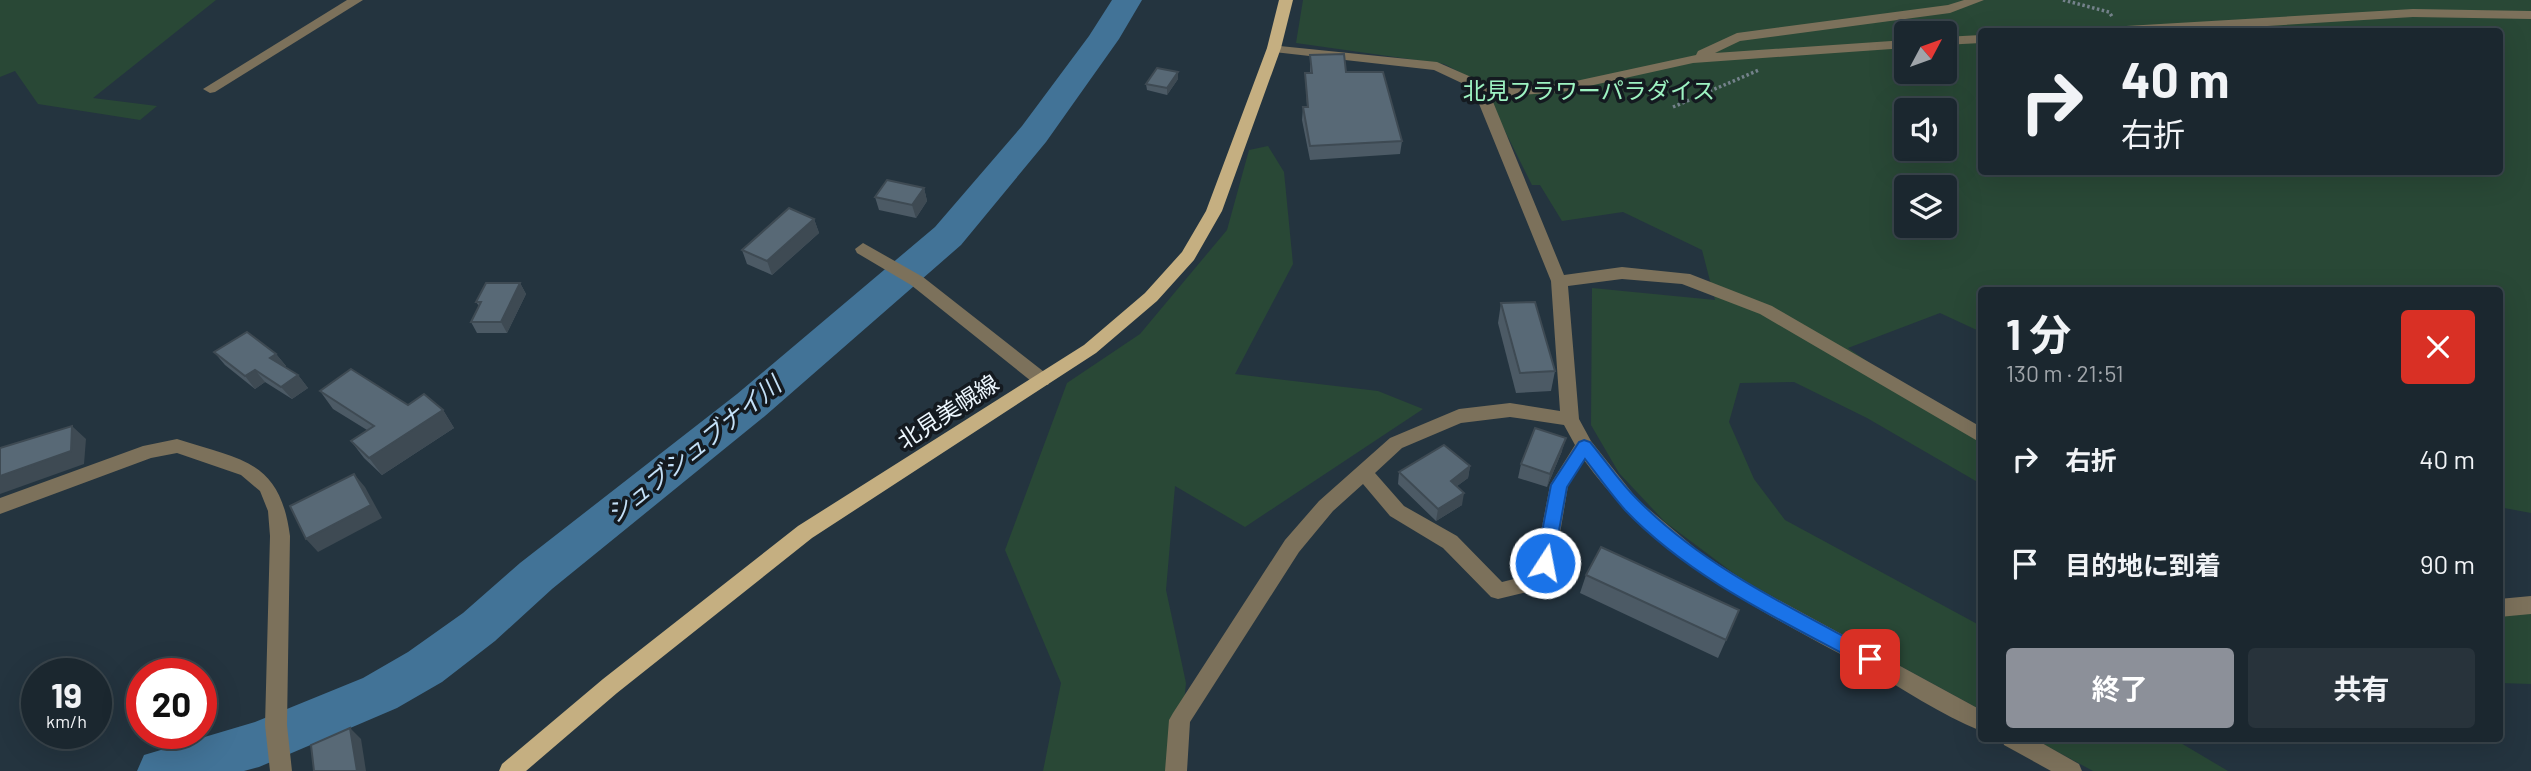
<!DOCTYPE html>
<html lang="ja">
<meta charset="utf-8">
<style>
body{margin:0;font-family:Barlow,"Noto Sans JP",sans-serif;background:#28333b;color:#f1f3f6;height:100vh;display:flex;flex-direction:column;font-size:26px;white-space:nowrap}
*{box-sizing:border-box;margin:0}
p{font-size:23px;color:#a0a5aa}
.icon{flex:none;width:38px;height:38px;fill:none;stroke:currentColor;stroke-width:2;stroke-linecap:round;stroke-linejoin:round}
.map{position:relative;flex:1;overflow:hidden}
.panel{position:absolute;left:1978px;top:287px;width:525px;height:455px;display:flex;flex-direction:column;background:#1b272f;border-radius:7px;box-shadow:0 7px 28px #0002,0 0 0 2px #39444b}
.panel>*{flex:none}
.guide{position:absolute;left:1978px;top:28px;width:525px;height:147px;border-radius:7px;box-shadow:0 7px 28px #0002,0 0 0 2px #39444b;background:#1b272f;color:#f1f3f6;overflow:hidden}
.needle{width:46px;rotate:49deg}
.controls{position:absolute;left:1894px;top:21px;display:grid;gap:14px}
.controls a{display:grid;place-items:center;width:63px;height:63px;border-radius:7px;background:#1b272f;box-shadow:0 7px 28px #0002,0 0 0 2px #39444b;font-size:35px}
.speed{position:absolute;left:21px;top:658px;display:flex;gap:14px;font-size:35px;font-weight:700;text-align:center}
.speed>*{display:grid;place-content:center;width:91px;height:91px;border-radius:50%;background:#1b272f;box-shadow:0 7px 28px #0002,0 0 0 2px #39444b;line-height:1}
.speed small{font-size:18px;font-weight:400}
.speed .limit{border:10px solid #d22;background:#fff;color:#111}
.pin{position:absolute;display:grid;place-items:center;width:60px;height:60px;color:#fff;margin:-30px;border-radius:14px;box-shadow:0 4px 10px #0006}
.me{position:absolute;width:77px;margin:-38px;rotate:11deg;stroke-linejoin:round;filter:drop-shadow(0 0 5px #0008)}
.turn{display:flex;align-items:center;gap:24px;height:147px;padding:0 28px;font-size:32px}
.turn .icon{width:91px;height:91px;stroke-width:2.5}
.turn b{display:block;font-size:49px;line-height:60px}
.round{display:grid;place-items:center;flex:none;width:74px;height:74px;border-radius:7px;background:#28333b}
.headline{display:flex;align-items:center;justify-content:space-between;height:119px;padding:0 28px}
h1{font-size:42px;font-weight:700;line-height:52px}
.button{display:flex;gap:14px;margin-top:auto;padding:14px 28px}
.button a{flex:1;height:80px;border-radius:7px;background:#8c9099;color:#fff;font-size:28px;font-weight:700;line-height:80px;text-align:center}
.button a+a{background:#28333b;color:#f1f3f6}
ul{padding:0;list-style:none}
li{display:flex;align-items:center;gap:21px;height:105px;padding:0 28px}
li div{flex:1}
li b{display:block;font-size:26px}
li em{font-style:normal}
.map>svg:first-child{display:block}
.green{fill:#294836;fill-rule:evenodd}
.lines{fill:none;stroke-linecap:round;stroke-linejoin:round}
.river{fill:#427397;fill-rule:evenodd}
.path{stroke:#74828b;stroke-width:3.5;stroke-dasharray:2.5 2.5;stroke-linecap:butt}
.minor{fill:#7c715b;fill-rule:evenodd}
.major{fill:#c5af81;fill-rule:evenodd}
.wall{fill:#4c5a65}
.shaded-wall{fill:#3e4a53}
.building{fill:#586976;stroke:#3e4a53;stroke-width:2}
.route{fill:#1a73e8;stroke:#114b97;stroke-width:2}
.labels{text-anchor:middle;stroke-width:7;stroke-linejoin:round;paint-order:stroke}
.park-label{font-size:23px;fill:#9df3c2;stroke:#141a20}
.street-label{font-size:23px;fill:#edf7fe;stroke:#141a20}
.water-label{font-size:24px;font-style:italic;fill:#c4e0f7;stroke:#141a20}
</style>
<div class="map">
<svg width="2531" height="771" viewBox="0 0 2531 771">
<rect width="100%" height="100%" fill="#24343f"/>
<g class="green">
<path d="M0,0h216l-123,98 64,8 -17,14 -102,-16 -23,-33 -15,6z"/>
<path d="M1303,0h1228v513l-32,-6v-217h-518v42l-41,-19 -92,35 133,92v44l-114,-66 -73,-36 -54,1 -11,39 25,57 31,41 196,106v84l-237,-129 -79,-59 -46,-49 -28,-48 1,-137 123,12 -13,-50 -79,-38 -61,9 -22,-36h-8l-51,-102 -37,-19 -148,-21zM1981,32h518v140h-518zM1906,33h38v39h-38zM1906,110h38v39h-38zM1906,187h38v39h-38z"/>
<path d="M1268,146l16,26 9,92 -58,110 143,17 45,18 -178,118 -70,-41 -9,104 20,93 -9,88h-134l18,-88 -56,-133 62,-167 73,-49 87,-104 22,-80z"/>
<path d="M2531,613v71l-32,-1v-69z"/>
<path d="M2034,739h140l54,32h-135z"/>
</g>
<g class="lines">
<path class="river" d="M1112,0h30l-23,39 -73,103 -85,103 -196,171 -213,173 -57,52 -53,41 -45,26 -138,59 -15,4h-107l7,-16 111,-33 108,-44 45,-26 55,-39 57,-50 217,-169 198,-167 87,-101 67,-90z"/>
<g class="path">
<path d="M2063,0l46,12 4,6"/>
<path d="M1673,107l86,-37"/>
</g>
<g class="minor">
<path d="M347,0h16l-148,92 -5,1 -7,-4z"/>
<path d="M1964,0h20l-34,13 -210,28 -25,12 191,-13v8l-213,15 -131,29 -71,5 73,178 58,-8 68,7 82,32 209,121v16l-221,-129 -78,-30 -60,-5 -54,7 11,133 12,22 47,59 63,53 52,33 228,124v21c-40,-16 -79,-43 -117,-64 -106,-58 -207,-106 -280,-207l-16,26 -13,77 -11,25 -46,11 -7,-2 -48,-49 -53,-32 -27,-32 -30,27 -34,41 -109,170 -3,49h-22l4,-51 4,-7 112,-173 34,-39 71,-63 69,-29 51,-6 50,8 -9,-130 -76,-187 -7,-8 -34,-16 -160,-18 -7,-4 2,-3 168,17 41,18 8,8 76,-4 134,-29 2,-4 39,-18 211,-28zM1510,417l54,8 11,20 -25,40 -15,78 -5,12 -28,7 -45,-46 -53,-30 -29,-33 27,-25 59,-25z"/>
<path d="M2413,9l118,2v8l-118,-2 -244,15h-83l6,-4z"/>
<path d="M1981,35v8l-37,2v-8z"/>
<path d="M863,243l60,34 125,98 3,5 -3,5h-12l-125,-100 -54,-32 -2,-4z"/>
<path d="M177,439c64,21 103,20 113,97l-3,189 5,46h-22l-5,-46 5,-189 -2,-25 -8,-20 -19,-16 -64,-22 -26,5 -151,56v-16l143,-52z"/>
<path d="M2531,596v18l-32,3v-18z"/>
<path d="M2002,738h31l46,26 3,7h-31l-47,-26z"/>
</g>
<path class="major" d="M1279,0h14l-12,48 -59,163 -28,49 -37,41 -61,52 -284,185 -195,155 -91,78h-27l3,-7 101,-85 195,-153 286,-181 61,-52 37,-41 24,-41 61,-163z"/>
</g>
<g class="wall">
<path d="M1310,55l36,17 56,69 -2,13 -90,6 -8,-40 1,-13h4l-2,-34h5z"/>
<path d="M1178,79l-11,16 -20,-5 -1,-6z"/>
<path d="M924,188l3,13 -11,17 -37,-8 -4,-13z"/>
<path d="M814,219l5,14 -47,42 -25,-11 -5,-14z"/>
<path d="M520,283l6,11 -19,39h-30l-6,-11 8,-16 -3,-4z"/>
<path d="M1501,303l54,68 -4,20 -35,2 -18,-70z"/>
<path d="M214,352l62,2 10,12 -1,1 13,8 10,13 -16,11 -27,-17 -10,7 -30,-24z"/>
<path d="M320,391l123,19 11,18 -72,47 -18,-17 -13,-17 16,-11 -34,-21z"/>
<path d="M1562,451l-15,36 -29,-9 3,-14z"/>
<path d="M1470,466l-2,12 -11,8 5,19 -26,16 -38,-37 1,-12z"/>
<path d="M1586,575l140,65 -8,18 -138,-65z"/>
</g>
<g class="shaded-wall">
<path d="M1178,72v7l-11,16v-7z"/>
<path d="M924,188l3,13 -11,17 -4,-13z"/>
<path d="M814,219l5,14 -47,42 -5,-14z"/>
<path d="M520,283l6,11 -19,39 -6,-11z"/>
<path d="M276,354l10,12 -6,4 -10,-12z"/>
<path d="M255,370l10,12 -10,7 -10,-13z"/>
<path d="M298,375l10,13 -16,11 -11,-12z"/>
<path d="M443,410l11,18 -72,47 -13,-17z"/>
<path d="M72,426l14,13 -2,25 -84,30v-18z"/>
<path d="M1566,438l-4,13 -15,36 3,-13z"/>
<path d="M1470,466l-2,12 -19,14 2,-11z"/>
<path d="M354,474l11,13 17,31 -64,34 -12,-13z"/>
<path d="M1464,493l-2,12 -26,16 2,-12z"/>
<path d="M350,728l11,11 5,32h-9z"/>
</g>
<g class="building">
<path d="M1344,54l2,18h37l19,69 -92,5 -7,-39h5l-3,-34h7l-2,-18z"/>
<path d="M1157,68l21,4 -11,16 -21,-4z"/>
<path d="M887,180l37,8 -12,17 -37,-8z"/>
<path d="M789,208l25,11 -47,42 -25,-11z"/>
<path d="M486,283h34l-19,39h-30l10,-20h-5z"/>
<path d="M1535,302l20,69 -35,2 -19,-70z"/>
<path d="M247,332l29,22 -6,4 28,17 -17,12 -26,-17 -10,6 -31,-24z"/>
<path d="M351,369l57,36 16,-11 19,16 -74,48 -18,-17 23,-15 -54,-35z"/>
<path d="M72,426l-1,25 -71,25v-28z"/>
<path d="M1535,428l31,10 -16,36 -29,-10z"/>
<path d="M1444,445l26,21 -19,15 13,12 -26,16 -39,-37z"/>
<path d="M354,474l17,31 -65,34 -16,-33z"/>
<path d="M1601,547l138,63 -13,30 -140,-65z"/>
<path d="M350,728l7,43h-43l-3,-26z"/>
</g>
<path class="route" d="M1584,440l6,2c16,19 30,41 48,58 67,68 156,109 239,154l3,5 -3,6 -7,3 -6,-3c-83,-45 -173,-86 -239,-155 -14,-16 -27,-34 -40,-51l-18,28 -14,76 -2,5 -6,2 -7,-2 -2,-5 15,-78 28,-43z"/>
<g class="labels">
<g class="park-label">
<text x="1589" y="99">北見フラワーパラダイス</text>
</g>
<g class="street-label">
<text transform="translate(948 412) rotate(-33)" y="8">北見美幌線</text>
</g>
<g class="water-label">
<text transform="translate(694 450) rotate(-39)" y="8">シュブシュブナイ川</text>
</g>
</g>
</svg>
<div class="controls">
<a><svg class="needle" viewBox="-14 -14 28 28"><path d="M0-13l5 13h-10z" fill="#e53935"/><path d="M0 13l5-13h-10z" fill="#a0a5aa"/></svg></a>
<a><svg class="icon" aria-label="sound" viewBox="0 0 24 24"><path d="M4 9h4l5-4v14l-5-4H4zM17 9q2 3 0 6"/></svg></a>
<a><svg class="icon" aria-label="layers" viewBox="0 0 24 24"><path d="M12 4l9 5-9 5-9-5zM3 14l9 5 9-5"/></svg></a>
</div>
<div class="speed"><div>19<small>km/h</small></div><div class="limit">20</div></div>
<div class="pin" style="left:1870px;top:659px;background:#d93025"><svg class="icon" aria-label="arrive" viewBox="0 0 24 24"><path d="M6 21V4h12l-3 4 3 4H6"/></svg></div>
<svg class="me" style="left:1545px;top:563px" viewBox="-20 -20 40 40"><circle r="17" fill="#1a73e8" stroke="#fff" stroke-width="3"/><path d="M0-11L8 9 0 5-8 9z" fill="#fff"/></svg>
<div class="guide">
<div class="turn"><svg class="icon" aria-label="right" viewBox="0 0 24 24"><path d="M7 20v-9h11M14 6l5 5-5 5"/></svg><div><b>40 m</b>右折</div></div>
</div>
<section class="panel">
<div class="headline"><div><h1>1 分</h1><p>130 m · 21:51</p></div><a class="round" style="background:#d93025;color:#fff"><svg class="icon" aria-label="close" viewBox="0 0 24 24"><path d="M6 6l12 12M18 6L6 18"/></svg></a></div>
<ul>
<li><svg class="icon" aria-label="right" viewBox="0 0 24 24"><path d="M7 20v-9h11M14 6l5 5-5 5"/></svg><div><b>右折</b></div><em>40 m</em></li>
<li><svg class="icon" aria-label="arrive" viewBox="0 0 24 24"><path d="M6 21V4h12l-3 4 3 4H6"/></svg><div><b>目的地に到着</b></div><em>90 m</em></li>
</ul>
<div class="button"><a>終了</a><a>共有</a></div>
</section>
</div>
